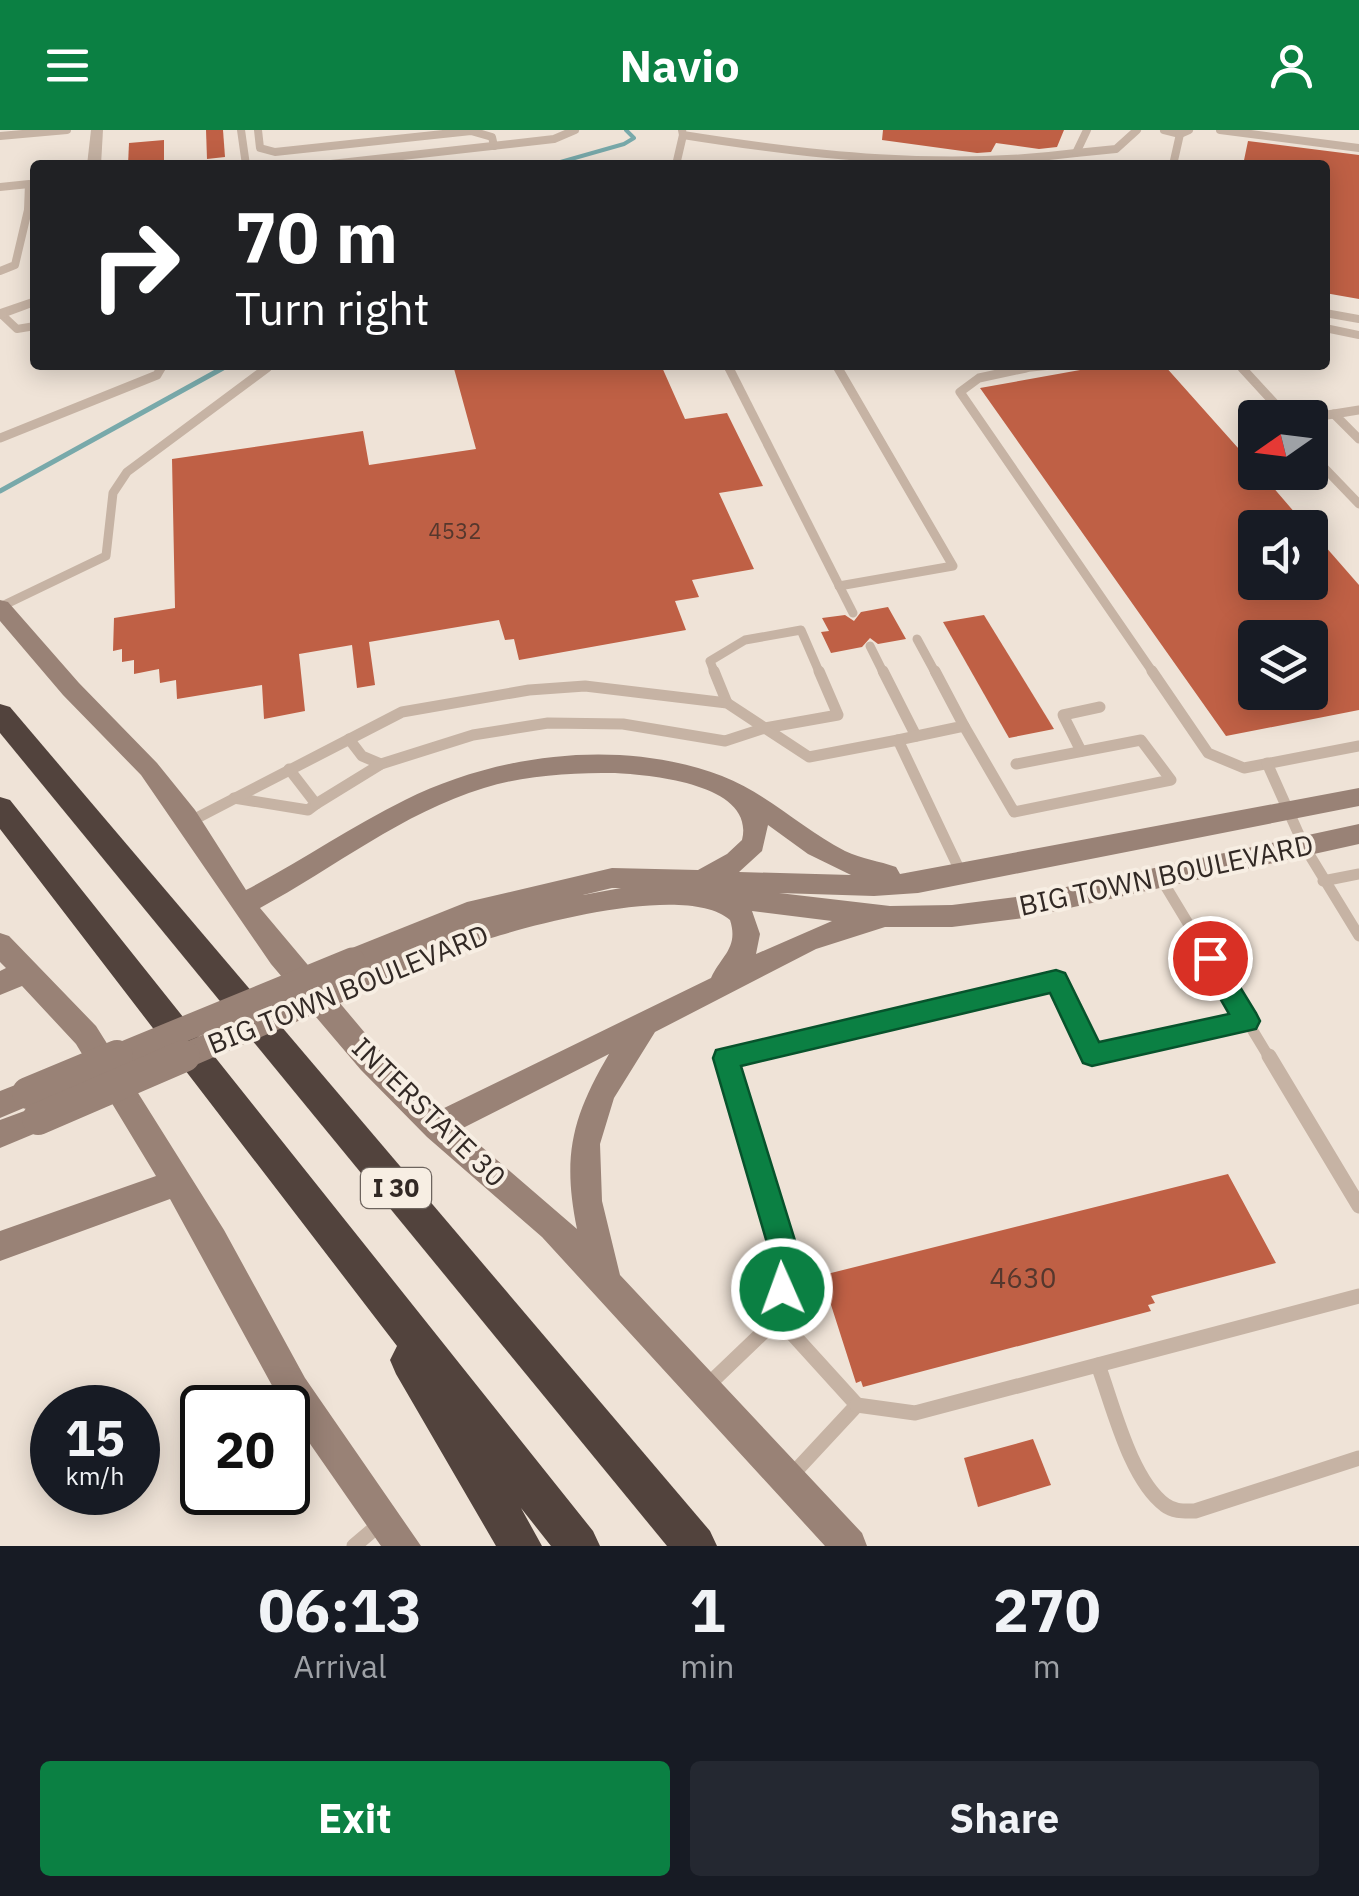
<!DOCTYPE html>
<style>
body{margin:0;font-family:"IBM Plex Sans",sans-serif;background:#242831;color:#f1f3f6;height:100vh;display:flex;flex-direction:column;font-size:38px;white-space:nowrap}
*{box-sizing:border-box;margin:0}
p{font-size:32px;color:#9ea1a6}
.icon{flex:none;width:55px;height:55px;fill:none;stroke:currentColor;stroke-width:2;stroke-linecap:round;stroke-linejoin:round}
.map{position:relative;height:1416px;overflow:hidden}
.drawer{display:flex;flex-direction:column;background:#171b24;flex:1}
.drawer>*{flex:none}
.top-card{position:absolute;left:30px;top:30px;width:1300px;height:210px;border-radius:10px;box-shadow:0 5px 25px #0003;background:#202124;color:#fff;overflow:hidden}
.needle{width:65px;rotate:256deg}
.controls{position:absolute;left:1238px;top:270px;display:grid;gap:20px}
.controls a{display:grid;place-items:center;width:90px;height:90px;border-radius:10px;background:#171b24;box-shadow:0 5px 25px #0003;font-size:50px}
.speed{position:absolute;left:30px;top:1255px;display:flex;gap:20px;font-size:50px;font-weight:700;text-align:center}
.speed>*{display:grid;place-content:center;width:130px;height:130px;border-radius:50%;background:#171b24;box-shadow:0 5px 25px #0003;line-height:1}
.speed small{font-size:25px;font-weight:400}
.speed .limit{border:5px solid #111;border-radius:15px;background:#fff;color:#111}
.pin{position:absolute;display:grid;place-items:center;width:85px;height:85px;color:#fff;margin:-42px;border:5px solid #fff;border-radius:50%;box-shadow:0 2px 10px #0007}
.me{position:absolute;width:110px;margin:-55px;rotate:358deg;stroke-linejoin:round;filter:drop-shadow(0 0 8px #0008)}
.turn{display:flex;align-items:center;gap:35px;height:210px;padding:0 40px;font-size:45px}
.turn .icon{width:130px;height:130px;stroke-width:2.5}
.turn b{display:block;font-size:70px;line-height:85px}
.eta{display:flex;justify-content:space-evenly;align-items:center;height:170px;text-align:center}
.eta b{font-size:60px;font-weight:700;line-height:70px}
.action{display:flex;gap:20px;margin-top:auto;padding:20px 40px}
.action a{flex:1;height:115px;border-radius:10px;background:#0b8043;color:#fff;font-size:40px;font-weight:700;line-height:115px;text-align:center}
.action a+a{background:#242831;color:#f1f3f6}
header{display:flex;justify-content:space-between;align-items:center;height:130px;padding:0 40px;background:#0b8043;color:#fff;font-size:45px;font-weight:700}
.map>svg:first-child{display:block}
.lines{fill:none;stroke-linecap:round;stroke-linejoin:round}
.stream-far1{stroke:#78a9aa;stroke-width:4}
.stream{stroke:#78a9aa;stroke-width:5}
.building{fill:#bf6045;fill-rule:evenodd}
.lane-far3{stroke:#c6b3a4;stroke-width:8}
.lane-far2{stroke:#c6b3a4;stroke-width:9}
.lane-far1{stroke:#c6b3a4;stroke-width:11}
.lane{stroke:#c6b3a4;stroke-width:15}
.street{fill:#c6b3a4;fill-rule:evenodd}
.secondary{fill:#998276;fill-rule:evenodd}
.highway{fill:#52433d;fill-rule:evenodd}
.secondary-bridge-far1{stroke:#998276;stroke-width:25}
.secondary-bridge{stroke:#998276;stroke-width:32}
.route{fill:#0b8043;stroke:#07532c;stroke-width:2.5}
.labels{text-anchor:middle;stroke-width:8;stroke-linejoin:round;paint-order:stroke}
.number-label{font-size:22px;fill:#55372d}
.shield{fill:#f7eee3;stroke:#6d645e;stroke-width:2.5}
.shield-label{font-size:25px;font-weight:bold;fill:#322925}
.street-label{font-size:28px;fill:#322925;stroke:#f7eee3}
.near-number-label{font-size:28px;fill:#55372d}
</style>
<header><svg class="icon" aria-label="menu" viewBox="0 0 24 24"><path d="M4 6h16M4 12h16M4 18h16"/></svg>Navio<svg class="icon" aria-label="person" viewBox="0 0 24 24"><circle cx="12" cy="8" r="4"/><path d="M4 21q1-7 8-7t8 7"/></svg></header>
<div class="map">
<svg width="1359" height="1416" viewBox="0 0 1359 1416">
<rect width="100%" height="100%" fill="#efe3d7"/>
<g class="lines">
<g class="stream-far1">
<path d="M550,35l74,-21 10,-6 -8,-8"/>
<path d="M218,240l10,-5"/>
</g>
<path class="stream" d="M0,361l223,-123"/>
</g>
<g class="building">
<path d="M206,0h17l2,27 -18,2z"/>
<path d="M883,0h181l-7,17 -18,2 -43,-6 -5,9 -14,1 -95,-13z"/>
<path d="M164,10v23l-36,2 1,-22z"/>
<path d="M1248,11l111,14v144l-34,-6v-128h-82z"/>
<path d="M453,235h208l24,54 42,-6 36,73 -44,7 35,76 -62,11 7,17 -24,4 11,29 -167,30 -5,-21 -9,1 -6,-20 -130,22 6,43 -18,3 -5,-43 -53,9 6,57 -41,8 -2,-34 -85,14 -1,-19 -16,3 -1,-14 -25,5v-14l-12,2v-13l-9,2 1,-33 61,-10 -3,-149 191,-28 6,34 107,-16z"/>
<path d="M1108,235h56l91,102v5h5l48,56h-53v54h55v-53l49,56v125l-133,26 -246,-348zM1255,508h55v54h-55z"/>
<path d="M888,477l18,32 -28,5 -8,-6 -8,9 -31,6 -10,-21 8,-1 -7,-13 23,-3 9,6 7,-9z"/>
<path d="M984,485l70,114 -45,9 -66,-116z"/>
<path d="M1228,1044l48,89 -125,33 4,7 -7,2 3,6 -288,76 -2,-6 -5,2 -32,-100 5,-1 -2,-8z"/>
<path d="M1033,1309l18,46 -73,22 -14,-49z"/>
</g>
<g class="lines">
<g class="lane-far3">
<path d="M241,0l5,35"/>
<path d="M258,0l2,18 15,4 196,-21 21,6 2,9"/>
<path d="M682,0l1,5c132,21 260,35 393,18l11,-23"/>
<path d="M1164,0l16,4 9,-4"/>
<path d="M1220,0l139,18"/>
<path d="M0,6l67,-6"/>
<path d="M1076,23l40,-4 21,-19"/>
<path d="M322,35l232,-26 21,-9"/>
<path d="M676,35l7,-30"/>
<path d="M1173,35l7,-31"/>
<path d="M0,57l29,-3 -1,26"/>
<path d="M0,141l15,-6 13,-55 7,-1"/>
<path d="M1325,183l34,6"/>
<path d="M1,184l16,15 18,-3"/>
<path d="M1325,198l34,7"/>
<path d="M727,235l3,5"/>
<path d="M836,235l3,5"/>
<path d="M1239,235l5,5"/>
<path d="M160,240l3,-5"/>
<path d="M264,240l7,-5"/>
<path d="M1006,240l51,-5"/>
</g>
<g class="lane-far2">
<path d="M729,238l124,245"/>
<path d="M838,238l115,198 -114,20"/>
<path d="M1026,238l-47,10 -19,14 194,282"/>
<path d="M1242,238l46,50"/>
<path d="M1359,280l-25,4 25,25"/>
<path d="M1305,288l29,-4"/>
<path d="M0,308l157,-63 4,-7"/>
<path d="M1310,323l49,51"/>
<path d="M0,477l106,-51 7,-63 14,-21 140,-104"/>
<path d="M917,509l19,35"/>
<path d="M870,516l14,28"/>
<path d="M715,544l-5,-13 35,-21 56,-10 19,44"/>
</g>
<g class="lane-far1">
<path d="M714,541l13,32"/>
<path d="M883,541l33,65"/>
<path d="M1152,541l56,82 36,15 115,-22"/>
<path d="M964,596l50,86 157,-32 -30,-40 -125,24"/>
<path d="M349,609l13,17 19,8 92,-29 75,-12 75,1 102,17 40,-13 73,-13 -19,-44"/>
<path d="M898,610l66,-14 -29,-55"/>
<path d="M1081,621l-18,-36 37,-8"/>
<path d="M1267,633l37,83 55,90"/>
<path d="M234,668l74,12 8,-6 -27,-35"/>
<path d="M316,674l65,-40"/>
<path d="M189,692l213,-110 127,-22 56,-4 142,17 82,54 89,-17 64,135"/>
<path d="M1160,747l110,182"/>
<path d="M1323,751l36,-7"/>
<path d="M726,929l330,-78 36,74 155,-34"/>
</g>
<g class="lane">
<path d="M733,926l-7,2 60,202 -8,58"/>
<path d="M1269,926l90,150"/>
<path d="M1098,1235c15,40 32,114 67,140 9,7 19,6 30,6l164,-53"/>
<path d="M708,1255l70,-67 79,87 -66,71"/>
<path d="M857,1275l58,8 444,-117"/>
<path d="M354,1416l27,-23"/>
</g>
<g class="street">
<path d="M91,0h12l-2,35h-14z"/>
<path d="M35,167v9l-35,13v-10z"/>
</g>
<g class="secondary">
<path d="M0,470l8,2 71,81 78,80 38,47 51,80c54,-28 104,-63 159,-90 95,-47 217,-62 317,-24 46,18 80,53 123,75 17,8 34,10 51,16l4,7 459,-86v18l-441,87 -44,3 -95,-3 111,13 62,-1 72,-9 335,-72v20l-335,74 -72,9h-67l-69,22 -161,83 -41,66 -14,46 2,57 18,74 242,258 5,13h-42l-283,-309 -115,-100 -66,-67 -90,-106 -130,-189 -78,-80 -63,-74zM615,643c36,2 141,11 127,67l-15,14 -29,16 -86,-2 -145,34 -125,50 -3,8 3,8 10,3 14,-5 -4,8 4,8 10,3c34,-11 66,-30 100,-42 53,-18 211,-61 254,-23 9,28 -9,36 -19,58l-271,132 -59,-58 -121,-144c74,-40 142,-95 224,-120 42,-13 88,-15 131,-15zM768,695l40,29 43,21 -112,-3 23,-21zM612,758h9l-38,7zM752,781l80,10 -76,33 4,-20zM609,924c-37,63 -47,102 -32,175l-116,-100z"/>
<path d="M0,803l9,3 87,90 128,204 81,148 116,168h-40l-100,-144 -111,-203 -170,62v-30l156,-55 -80,-132 -54,-58 -22,9v-24l6,-3 -6,-6z"/>
<path d="M28,950l10,4 4,9 -4,9 -38,16v-27z"/>
<path d="M38,976l10,4 5,9 -5,9 -48,20v-28z"/>
</g>
<g class="highway">
<path d="M0,574l10,3 700,824 7,15h-50l-667,-813z"/>
<path d="M0,667l10,3 583,731 7,15h-49l-30,-38 21,38h-46l-100,-172 -6,-14 7,-14 -397,-517z"/>
</g>
<g class="secondary-bridge-far1">
<path d="M111,929l241,-99"/>
<path d="M178,929l198,-85"/>
</g>
<g class="secondary-bridge">
<path d="M28,963l89,-37"/>
<path d="M38,989l146,-63"/>
</g>
</g>
<path class="route" d="M1210,818l8,3 38,62 4,8 -4,8 -164,37 -9,-3 -33,-70 -309,73 60,194 -9,40 -10,4 -10,-4 -5,-11 5,-29 -59,-202 3,-8 340,-80 9,3 34,69 130,-28 -32,-56 4,-7z"/>
<g class="labels">
<g class="number-label">
<text x="455" y="409">4532</text>
</g>
<rect class="shield" x="361" y="1038" width="70" height="40" rx="8"/>
<g class="shield-label">
<text x="396" y="1067">I 30</text>
</g>
<g class="street-label">
<text transform="translate(1166 745) rotate(-12)" y="10">BIG TOWN BOULEVARD</text>
<text transform="translate(348 859) rotate(-22)" y="10">BIG TOWN BOULEVARD</text>
<text transform="translate(429 982) rotate(44)" y="10">INTERSTATE 30</text>
</g>
<g class="near-number-label">
<text x="1023" y="1158">4630</text>
</g>
</g>
</svg>
<div class="controls">
<a><svg class="needle" viewBox="-14 -14 28 28"><path d="M0-13l5 13h-10z" fill="#e53935"/><path d="M0 13l5-13h-10z" fill="#9ea1a6"/></svg></a>
<a><svg class="icon" aria-label="sound" viewBox="0 0 24 24"><path d="M4 9h4l5-4v14l-5-4H4zM17 9q2 3 0 6"/></svg></a>
<a><svg class="icon" aria-label="layers" viewBox="0 0 24 24"><path d="M12 4l9 5-9 5-9-5zM3 14l9 5 9-5"/></svg></a>
</div>
<div class="speed"><div>15<small>km/h</small></div><div class="limit">20</div></div>
<div class="pin" style="left:1210px;top:828px;background:#d93025"><svg class="icon" aria-label="arrive" viewBox="0 0 24 24"><path d="M6 21V4h12l-3 4 3 4H6"/></svg></div>
<svg class="me" style="left:782px;top:1159px" viewBox="-20 -20 40 40"><circle r="17" fill="#0b8043" stroke="#fff" stroke-width="3"/><path d="M0-11L8 9 0 5-8 9z" fill="#fff"/></svg>
<div class="top-card">
<div class="turn"><svg class="icon" aria-label="right" viewBox="0 0 24 24"><path d="M7 20v-9h11M14 6l5 5-5 5"/></svg><div><b>70 m</b>Turn right</div></div>
</div>
</div>
<section class="drawer">
<div class="eta">
<div><b>06:13</b><p>Arrival</p></div>
<div><b>1</b><p>min</p></div>
<div><b>270</b><p>m</p></div>
</div>
<div class="action"><a>Exit</a><a>Share</a></div>
</section>
